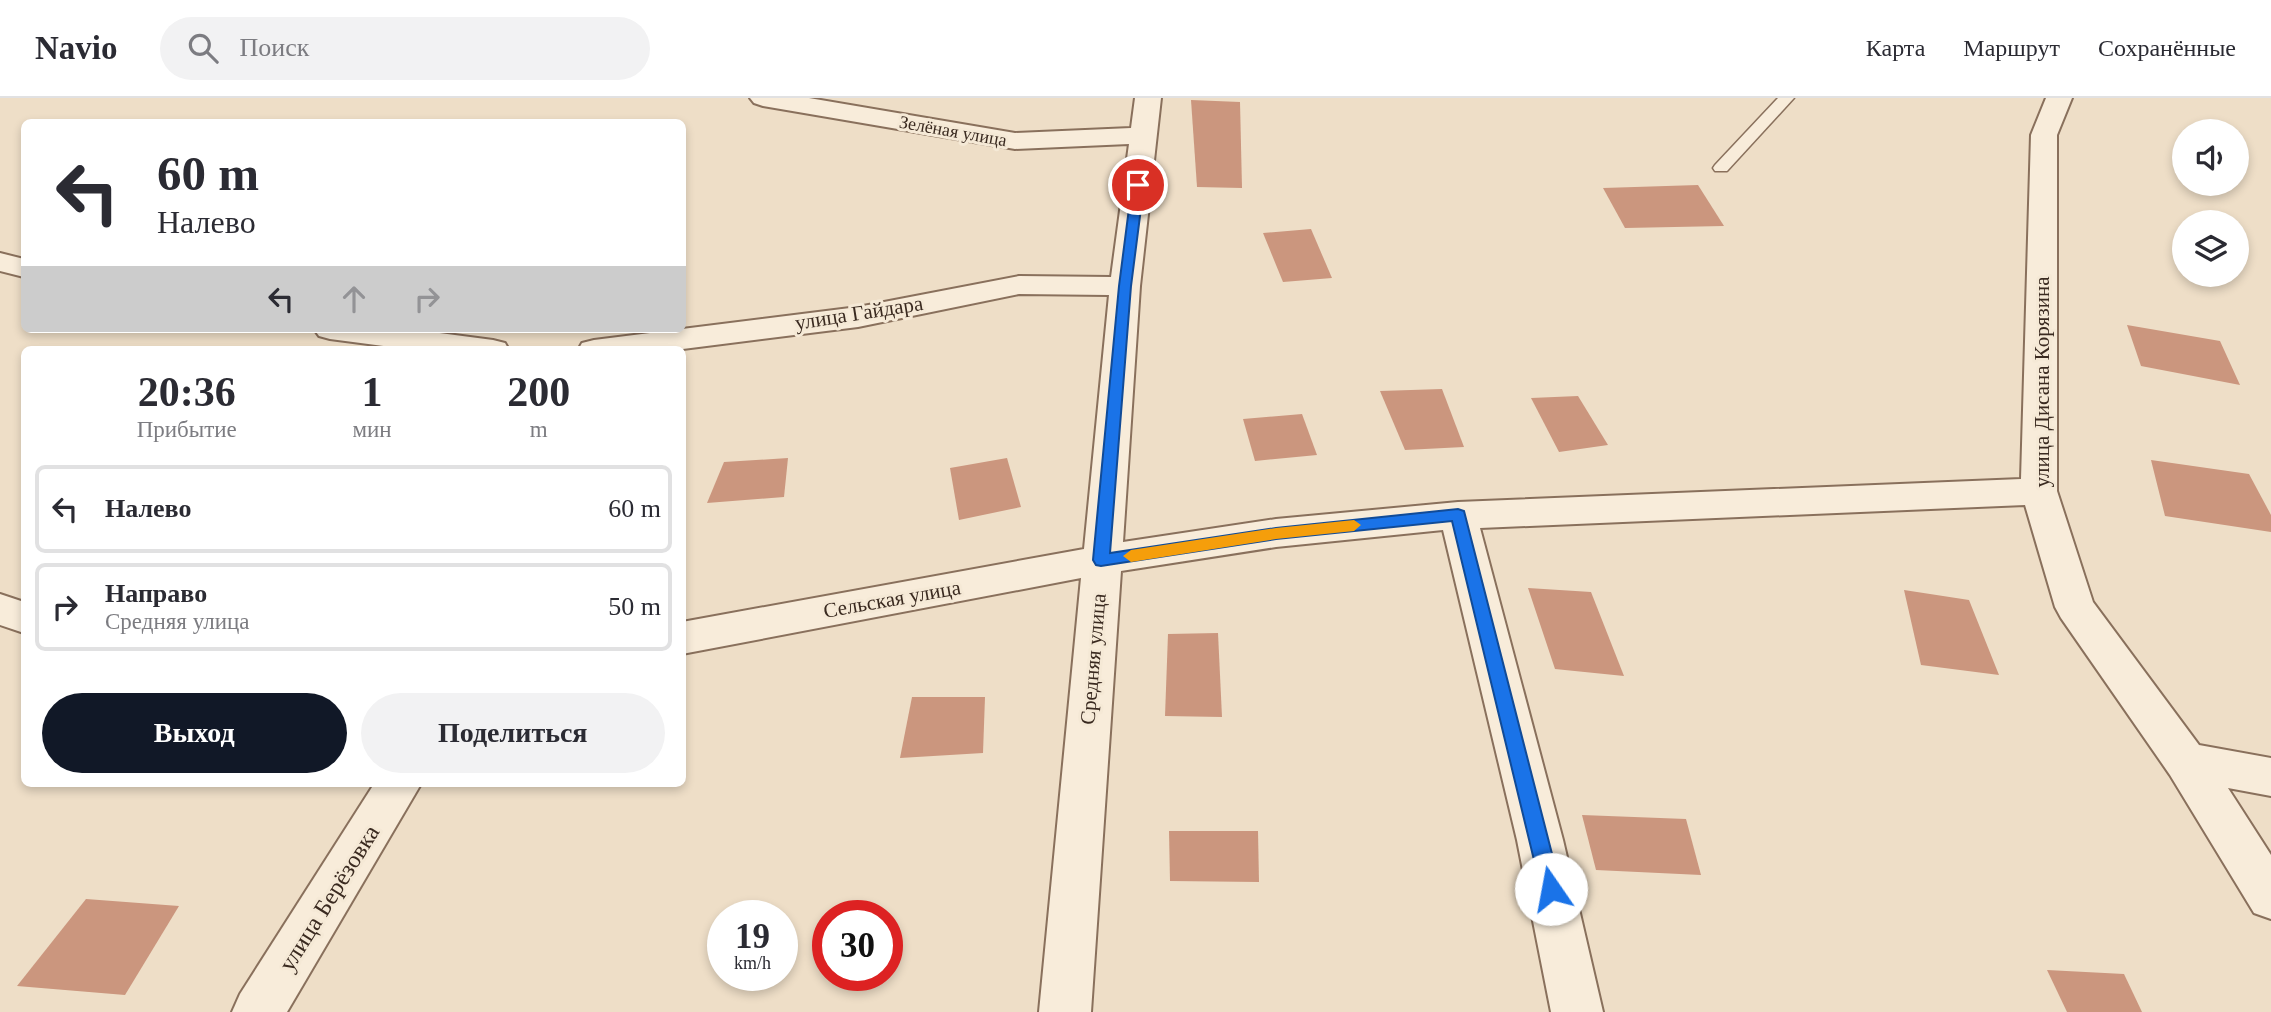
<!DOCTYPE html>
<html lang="ru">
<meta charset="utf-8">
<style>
body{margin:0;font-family:Georgia,serif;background:#f2f2f3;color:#2b2b33;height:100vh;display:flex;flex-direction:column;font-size:26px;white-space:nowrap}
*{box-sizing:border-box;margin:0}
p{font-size:23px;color:#7c7c81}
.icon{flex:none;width:38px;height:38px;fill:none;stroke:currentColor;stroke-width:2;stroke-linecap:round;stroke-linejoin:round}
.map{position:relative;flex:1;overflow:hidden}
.sheet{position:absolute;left:21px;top:248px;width:665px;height:441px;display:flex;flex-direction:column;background:#fff;border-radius:10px;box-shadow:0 4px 10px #0003}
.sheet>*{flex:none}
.banner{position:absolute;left:21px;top:21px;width:665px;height:214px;border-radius:10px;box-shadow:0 4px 10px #0003;background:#fff;color:#2b2b33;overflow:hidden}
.fabs{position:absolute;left:2172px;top:21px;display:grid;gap:14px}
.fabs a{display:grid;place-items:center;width:77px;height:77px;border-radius:50%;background:#fff;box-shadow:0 4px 10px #0003;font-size:35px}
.speed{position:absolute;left:707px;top:802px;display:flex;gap:14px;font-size:35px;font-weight:700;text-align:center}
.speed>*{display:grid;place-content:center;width:91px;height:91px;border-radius:50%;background:#fff;box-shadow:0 4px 10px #0003;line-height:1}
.speed small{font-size:18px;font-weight:400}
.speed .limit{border:10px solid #d22;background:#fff;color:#111}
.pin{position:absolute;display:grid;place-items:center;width:60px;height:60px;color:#fff;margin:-30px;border:4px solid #fff;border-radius:50%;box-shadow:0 2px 7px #0007}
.me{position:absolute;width:77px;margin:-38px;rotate:348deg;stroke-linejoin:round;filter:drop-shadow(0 0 5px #0008)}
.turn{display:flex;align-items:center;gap:24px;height:147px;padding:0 21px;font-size:32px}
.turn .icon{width:91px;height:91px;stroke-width:2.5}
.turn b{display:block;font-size:49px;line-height:60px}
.lanes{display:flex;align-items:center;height:66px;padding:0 21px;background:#0003;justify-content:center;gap:35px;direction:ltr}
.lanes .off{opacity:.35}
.eta{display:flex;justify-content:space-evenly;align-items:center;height:119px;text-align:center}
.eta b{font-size:42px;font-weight:800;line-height:49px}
.primary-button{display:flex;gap:14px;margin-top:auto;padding:14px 21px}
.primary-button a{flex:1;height:80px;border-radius:42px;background:#111827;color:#fff;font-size:28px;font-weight:800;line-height:80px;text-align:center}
.primary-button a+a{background:#f2f2f3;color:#2b2b33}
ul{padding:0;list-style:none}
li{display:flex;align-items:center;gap:21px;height:88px;margin:0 14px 10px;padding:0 7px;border:4px solid #e1e1e2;border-radius:10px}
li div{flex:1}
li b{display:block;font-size:26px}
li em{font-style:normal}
header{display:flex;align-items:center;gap:42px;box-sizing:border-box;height:98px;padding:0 35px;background:#fff;border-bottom:2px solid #e1e1e2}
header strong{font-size:33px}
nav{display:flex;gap:38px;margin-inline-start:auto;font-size:24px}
.search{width:490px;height:63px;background:#f2f2f3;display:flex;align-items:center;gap:18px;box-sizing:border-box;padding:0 24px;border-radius:38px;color:#7c7c81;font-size:26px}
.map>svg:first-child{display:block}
.building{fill:#cb967e}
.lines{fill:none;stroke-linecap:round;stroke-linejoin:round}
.lane-casing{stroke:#89705c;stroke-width:3}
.street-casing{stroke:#89705c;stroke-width:4}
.lane{fill:#f8ecda;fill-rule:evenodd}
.street{fill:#f8ecda;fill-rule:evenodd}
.route{fill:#1a73e8;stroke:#114b97;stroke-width:2}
.slow{fill:#f59e0b}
.labels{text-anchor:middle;stroke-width:6;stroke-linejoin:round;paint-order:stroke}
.far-street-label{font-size:18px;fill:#3a2a20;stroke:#f5e9d6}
.street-label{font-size:21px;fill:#3a2a20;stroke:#f5e9d6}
.near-street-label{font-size:24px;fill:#3a2a20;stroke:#f5e9d6}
</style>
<header>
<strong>Navio</strong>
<div class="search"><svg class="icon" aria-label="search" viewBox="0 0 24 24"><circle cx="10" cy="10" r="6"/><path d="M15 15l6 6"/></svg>Поиск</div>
<nav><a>Карта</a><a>Маршрут</a><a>Сохранённые</a></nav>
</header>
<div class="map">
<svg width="2271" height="914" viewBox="0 0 2271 914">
<rect width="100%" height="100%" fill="#eedec7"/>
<g class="building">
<path d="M1191,2l49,2 2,86 -45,-1z"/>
<path d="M1698,87l26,41 -99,2 -22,-40z"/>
<path d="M1311,131l21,49 -49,4 -20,-49z"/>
<path d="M2127,227l93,16 20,44 -99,-19z"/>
<path d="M1442,291l22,58 -59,3 -25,-59z"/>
<path d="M1578,298l30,49 -49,7 -28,-54z"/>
<path d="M1302,316l15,41 -62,6 -12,-42z"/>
<path d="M788,360l-4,39 -77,6 17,-41z"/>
<path d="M1007,360l14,49 -62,13 -9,-52z"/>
<path d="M2151,362l98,14 22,41v17l-106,-16z"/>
<path d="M1528,490l63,4 33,84 -69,-7z"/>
<path d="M1904,492l65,10 30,75 -78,-10z"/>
<path d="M1218,535l4,84 -57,-1 3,-82z"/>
<path d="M912,599h73l-2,56 -83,5z"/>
<path d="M1582,717l104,4 15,56 -105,-5z"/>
<path d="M1169,733h89l1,51 -89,-1z"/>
<path d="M86,801l93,7 -54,89 -108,-9z"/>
<path d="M2047,872l77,4 18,38h-75z"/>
</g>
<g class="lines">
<defs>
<path id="lane" d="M1778,0h16l-67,73h-12l-2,-3 2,-3z"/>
<g id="street">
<path d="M750,0h59l206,35 116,-5 4,-30h26l-21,188 -17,256 153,-23 182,-17 563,-23 10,-344 15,-37h26l-15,37v356l36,111 106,143 72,13v38l-43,-8 43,67v64l-17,-6 -84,-138 -109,-157 -6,-11 -30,-102 -545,23 83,312 40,172h-52l-34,-172 -74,-310 -167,17 -155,24 -30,441h-52l42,-434 -399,76v-32l402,-73 25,-254 -90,-1 -161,33 -183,23h-97l4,-7 12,-3 264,-33 161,-31 92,1 18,-133 -114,5 -252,-43 -9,-3z"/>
<path d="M0,155l24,6v18l-24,-6z"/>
<path d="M314,231h95l84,11 12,3 4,7h-95l-84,-11 -11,-3z"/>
<path d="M0,496l24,8v31l-24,-8z"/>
<path d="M374,686h47l-134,228h-55l8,-18z"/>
</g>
</defs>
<use href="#lane" class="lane-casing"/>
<use href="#street" class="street-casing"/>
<use href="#lane" class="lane"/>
<use href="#street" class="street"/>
</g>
<path class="route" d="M1138,83l6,4 -13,101 -21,267 166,-25 182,-19 6,2 97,378 -3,7 -7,2 -7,-2 -3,-7 -89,-368 -176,18 -175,27 -5,-1 -3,-5 26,-274 13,-101z"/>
<path class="slow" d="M1354,422l7,5 -7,6 -78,8 -145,23 -8,-6 8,-6 145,-22z"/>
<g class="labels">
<g class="far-street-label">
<text transform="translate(953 33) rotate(10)" y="6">Зелёная улица</text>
</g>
<g class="street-label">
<text transform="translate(859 215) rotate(-9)" y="7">улица Гайдара</text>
<text transform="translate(2042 284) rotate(-90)" y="7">улица Дисана Корязина</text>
<text transform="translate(892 501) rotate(-10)" y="7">Сельская улица</text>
<text transform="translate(1093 561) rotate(-85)" y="7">Средняя улица</text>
</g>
<g class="near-street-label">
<text transform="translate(329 800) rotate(-58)" y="8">улица Берёзовка</text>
</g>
</g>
</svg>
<div class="fabs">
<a><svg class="icon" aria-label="sound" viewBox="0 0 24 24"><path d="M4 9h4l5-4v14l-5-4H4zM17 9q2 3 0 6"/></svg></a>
<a><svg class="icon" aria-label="layers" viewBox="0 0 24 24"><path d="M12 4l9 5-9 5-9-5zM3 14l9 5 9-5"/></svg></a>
</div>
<div class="speed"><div>19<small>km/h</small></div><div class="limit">30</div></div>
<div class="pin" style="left:1138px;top:87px;background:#d93025"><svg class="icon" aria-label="arrive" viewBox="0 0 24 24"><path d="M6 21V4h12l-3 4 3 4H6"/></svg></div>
<svg class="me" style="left:1551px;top:791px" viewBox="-20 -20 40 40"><circle r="19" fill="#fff"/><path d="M0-13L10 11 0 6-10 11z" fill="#1a73e8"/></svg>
<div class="banner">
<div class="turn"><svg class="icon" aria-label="left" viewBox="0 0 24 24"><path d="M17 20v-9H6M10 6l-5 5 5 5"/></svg><div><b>60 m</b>Налево</div></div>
<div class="lanes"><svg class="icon" aria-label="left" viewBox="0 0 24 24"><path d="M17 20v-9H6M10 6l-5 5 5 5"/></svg><svg class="icon off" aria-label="ahead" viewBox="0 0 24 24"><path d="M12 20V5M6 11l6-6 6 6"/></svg><svg class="icon off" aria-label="right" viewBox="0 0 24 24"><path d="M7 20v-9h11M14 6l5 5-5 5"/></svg></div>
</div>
<section class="sheet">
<div class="eta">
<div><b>20:36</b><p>Прибытие</p></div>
<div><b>1</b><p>мин</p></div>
<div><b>200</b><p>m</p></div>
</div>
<ul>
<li><svg class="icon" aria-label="left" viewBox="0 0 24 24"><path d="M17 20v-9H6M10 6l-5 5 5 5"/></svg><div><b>Налево</b></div><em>60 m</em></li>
<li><svg class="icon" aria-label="right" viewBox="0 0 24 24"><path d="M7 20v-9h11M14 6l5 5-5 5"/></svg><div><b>Направо</b><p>Средняя улица</p></div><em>50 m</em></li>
</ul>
<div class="primary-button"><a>Выход</a><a>Поделиться</a></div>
</section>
</div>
